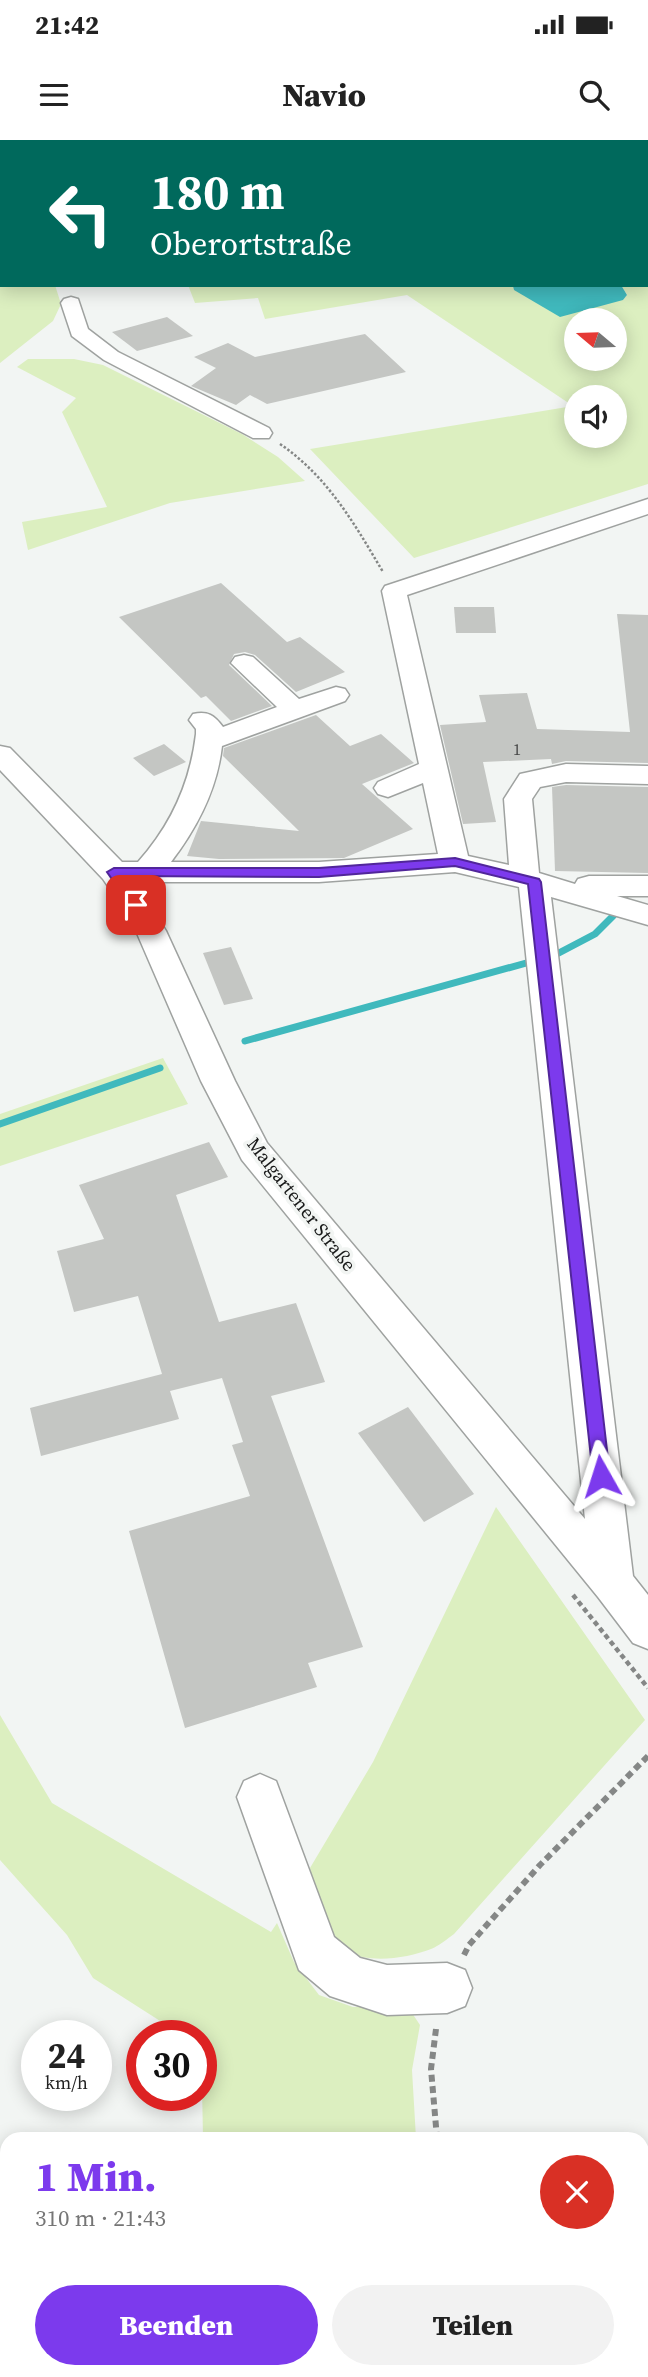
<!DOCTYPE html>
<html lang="de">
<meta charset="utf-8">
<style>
body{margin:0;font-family:"Source Serif 4",serif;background:#f2f2f2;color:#222;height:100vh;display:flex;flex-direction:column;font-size:26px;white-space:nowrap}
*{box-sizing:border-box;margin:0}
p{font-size:23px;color:#767676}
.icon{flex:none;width:38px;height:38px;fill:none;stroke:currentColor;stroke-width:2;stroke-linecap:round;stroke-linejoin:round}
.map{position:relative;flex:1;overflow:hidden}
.side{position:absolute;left:0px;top:1992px;width:649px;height:247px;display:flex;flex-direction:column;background:#fff;border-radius:21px 21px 0 0;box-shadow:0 4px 18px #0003}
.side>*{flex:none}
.guide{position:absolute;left:0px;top:0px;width:649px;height:147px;box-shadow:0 4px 18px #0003;background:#00695c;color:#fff;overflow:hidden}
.needle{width:46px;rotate:289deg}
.controls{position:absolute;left:564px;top:168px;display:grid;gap:14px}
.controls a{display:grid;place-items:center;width:63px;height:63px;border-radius:50%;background:#fff;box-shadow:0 4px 18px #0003;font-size:35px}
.speed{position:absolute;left:21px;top:1880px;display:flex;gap:14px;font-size:35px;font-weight:700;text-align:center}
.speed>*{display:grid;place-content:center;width:91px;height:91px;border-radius:50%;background:#fff;box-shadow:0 4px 18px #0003;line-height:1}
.speed small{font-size:18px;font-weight:400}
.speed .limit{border:10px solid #d22;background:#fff;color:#111}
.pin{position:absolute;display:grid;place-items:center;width:60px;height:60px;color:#fff;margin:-30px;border-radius:14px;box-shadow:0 4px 10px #0006}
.me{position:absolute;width:77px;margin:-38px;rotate:354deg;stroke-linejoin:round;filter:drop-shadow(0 0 5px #0008)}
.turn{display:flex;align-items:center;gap:24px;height:147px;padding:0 35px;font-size:32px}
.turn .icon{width:91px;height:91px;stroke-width:2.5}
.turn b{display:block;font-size:49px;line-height:60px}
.round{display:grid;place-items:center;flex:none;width:74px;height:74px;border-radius:37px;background:#f2f2f2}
.overview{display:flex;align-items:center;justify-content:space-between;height:119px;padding:0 35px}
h1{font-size:42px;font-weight:800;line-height:52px;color:#7c3aed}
.action{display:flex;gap:14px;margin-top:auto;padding:14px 35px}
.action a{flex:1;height:80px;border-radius:42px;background:#7c3aed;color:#fff;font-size:28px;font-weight:800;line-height:80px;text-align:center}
.action a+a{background:#f2f2f2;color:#222}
.status{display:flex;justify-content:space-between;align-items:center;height:49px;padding:0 35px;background:#fff;direction:ltr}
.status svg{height:19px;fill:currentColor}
header{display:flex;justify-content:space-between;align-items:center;height:91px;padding:0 35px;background:#fff;font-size:32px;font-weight:800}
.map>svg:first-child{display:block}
.green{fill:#dcefc0;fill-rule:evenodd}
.water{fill:#40b9bd}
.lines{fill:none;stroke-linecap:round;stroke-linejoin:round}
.stream-far1{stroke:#40b9bd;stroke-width:4.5}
.stream{stroke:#40b9bd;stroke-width:7}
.building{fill:#c4c6c3}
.minor-casing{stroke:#9fa2a0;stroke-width:3}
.path-far2{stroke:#858786;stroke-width:2.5;stroke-dasharray:2.5 2;stroke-linecap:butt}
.path-far1{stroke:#858786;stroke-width:4.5;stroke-dasharray:5 3.5;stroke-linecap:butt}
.path{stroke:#858786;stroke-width:6;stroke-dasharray:7 4.5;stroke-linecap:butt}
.minor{fill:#fff;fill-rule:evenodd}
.route{fill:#7c3aed;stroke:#51269a;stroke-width:2}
.labels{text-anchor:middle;stroke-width:7;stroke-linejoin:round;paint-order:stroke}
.number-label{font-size:16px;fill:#444544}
.street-label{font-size:19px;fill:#191a1a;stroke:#f2f5f3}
</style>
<div class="status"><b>21:42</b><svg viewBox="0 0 49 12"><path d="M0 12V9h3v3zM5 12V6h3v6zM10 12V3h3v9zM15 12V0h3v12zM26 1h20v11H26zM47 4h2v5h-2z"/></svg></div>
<header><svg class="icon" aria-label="menu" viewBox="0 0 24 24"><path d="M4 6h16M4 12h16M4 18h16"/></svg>Navio<svg class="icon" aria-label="search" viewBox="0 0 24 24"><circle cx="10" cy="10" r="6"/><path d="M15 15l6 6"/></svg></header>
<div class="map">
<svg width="648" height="2237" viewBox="0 0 648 2237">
<rect width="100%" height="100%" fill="#f2f5f3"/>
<g class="green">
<path d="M648,90v254l-234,74 -104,-109 263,-43 -166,-111 -142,24 -7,-21 -63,5 -7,-18h326l109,15 4,-5 -6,-10h27zM576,180h38v39h-38zM576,257h38v39h-38z"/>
<path d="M0,118l2,27h53l6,19 -8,17 -53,42z"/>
<path d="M28,219h46l29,6 139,69 36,23 27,24 -135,22 -142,47 -6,-28 85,-15 -45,-95 14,-14 -59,-31z"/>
<path d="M163,918l25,46 -188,62v-52z"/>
<path d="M496,1367l149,213 -191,214c-7,5 -15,12 -23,15 -34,13 -91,19 -108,-22 -7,-18 -9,-40 -13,-59l63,-106z"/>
<path d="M0,1575l52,88 219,129 6,-9 17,39 25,33 34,12 30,-1 29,7 8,12 -8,45 4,68h-213l-2,-103h-19l-89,-57 -26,-43 -67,-75z"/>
<path d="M195,2231h253l1,6h-254z"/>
</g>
<path class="water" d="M621,145l6,10 -4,5 -63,17 -46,-27 -1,-4z"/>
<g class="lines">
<path class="stream-far1" d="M111,2l4,-2"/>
<g class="stream">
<path d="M245,901l310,-86 40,-21 18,-18"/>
<path d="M0,984l160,-56"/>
</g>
</g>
<g class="building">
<path d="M167,177l26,19 -56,15 -25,-19z"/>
<path d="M365,194l41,38 -139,32 -17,-9 -14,10 -45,-19 25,-18 -22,-11 34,-14 27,14z"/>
<path d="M221,443l66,59 13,-5 45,35 -49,20 -41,-37 -10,-3 -11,2 -5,11 43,41 -41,15 -25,-25 -5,2 -82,-81z"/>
<path d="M454,467h40l2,26h-40z"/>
<path d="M617,474l31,1v148l-82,-2 -14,3 -1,-5 -68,3 13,60 -33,2 -23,-99 46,-3 -7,-27 48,-2 10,36 93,3z"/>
<path d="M316,575l34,31 31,-12 33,29 -52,21 51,45 -69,29 -125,1 -32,-3 14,-35 98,10 -76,-75 1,-8z"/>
<path d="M164,604l22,18 -32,14 -21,-18z"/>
<path d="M566,645l82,2v86l-93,-2 -3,-84z"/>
<path d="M231,807l22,52 -29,6 -21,-52z"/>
<path d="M209,1002l19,35 -52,18 43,127 77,-19 29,79 -54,14 92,251 -55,16 9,24 -132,41 -56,-197 121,-35 -18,-51 11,-3 -21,-64 -52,13 9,28 -138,37 -11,-48 132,-34 -24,-78 -64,16 -17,-61 47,-12 -25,-54z"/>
<path d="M408,1267l66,87 -50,28 -66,-89z"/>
</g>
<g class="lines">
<defs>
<g id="minor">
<path d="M0,0h16l1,2h-15v2z"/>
<path d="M2,80v12l-2,1v-12z"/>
<path d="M71,157l7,2 10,30 30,23 151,76 3,5 -3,5h-16l-149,-78 -32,-24 -11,-33 3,-4z"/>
<path d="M648,359v15l-241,81 61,261 41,9 -5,-66 16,-25 46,-10 82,2v18l-82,-2 -26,5 -8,12 7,74 36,11 3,-5 11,-3h59v20h-31l31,9v20l-97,-28 82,679 15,19v54l-15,-6 -35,-46 -356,-437 -41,-79 -65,-150 -14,-24 -19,-28 -103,-109v-24l10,2 112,114h16c33,-37 52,-78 58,-128v-5l-7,-9 4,-6c15,-3 21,1 30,13l54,-20 -46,-44 4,-6 9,-2 9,2 46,42 37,-12 9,2 4,6 -4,6 -123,45c-5,44 -25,82 -51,116h148l119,-8 -15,-71 -35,14 -10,-3 -4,-6 4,-6 41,-18 -37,-173 3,-5zM455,732l64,15 66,632 -318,-376 -32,-62 -69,-150 -30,-49h183z"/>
<path d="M260,1634l16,7 58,156 26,21 27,7 60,-2 18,7 7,18 -7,18 -18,7 -60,2 -57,-19 -31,-26 -62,-173 7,-16z"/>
</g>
</defs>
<use href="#minor" class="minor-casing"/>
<path class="path-far2" d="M280,304c48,33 74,79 103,128"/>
<path class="path-far1" d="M573,1455l75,93"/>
<g class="path">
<path d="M464,1815l5,-10 71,-80 108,-109"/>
<path d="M436,1889l-5,40 6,69"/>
<path d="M473,2231l1,6"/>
</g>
<use href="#minor" class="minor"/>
</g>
<path class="route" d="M455,718l84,21 2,3 69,594 -2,5 -7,2 -6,-2 -2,-5 -65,-592 -73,-18 -136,11 -196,-1 20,29 -7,5 -4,-2 -25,-36 7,-4h205z"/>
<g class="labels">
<g class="number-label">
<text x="517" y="615">1</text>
</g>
<g class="street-label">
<text transform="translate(302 1064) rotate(52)" y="7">Malgartener Straße</text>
</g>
</g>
</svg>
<div class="controls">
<a><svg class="needle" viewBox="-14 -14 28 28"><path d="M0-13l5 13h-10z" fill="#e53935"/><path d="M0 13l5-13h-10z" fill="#767676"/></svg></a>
<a><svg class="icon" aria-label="sound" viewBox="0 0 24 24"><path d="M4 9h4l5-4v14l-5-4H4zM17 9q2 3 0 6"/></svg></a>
</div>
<div class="speed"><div>24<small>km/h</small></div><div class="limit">30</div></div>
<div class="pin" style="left:136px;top:765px;background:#d93025"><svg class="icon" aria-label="arrive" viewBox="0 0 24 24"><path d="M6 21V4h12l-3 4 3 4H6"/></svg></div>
<svg class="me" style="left:601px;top:1336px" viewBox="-20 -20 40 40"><path d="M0-17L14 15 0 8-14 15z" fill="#7c3aed" stroke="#fff" stroke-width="4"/></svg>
<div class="guide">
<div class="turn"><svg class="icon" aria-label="left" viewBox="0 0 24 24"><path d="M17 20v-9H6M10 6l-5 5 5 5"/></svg><div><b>180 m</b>Oberortstraße</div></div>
</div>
<section class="side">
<div class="overview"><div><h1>1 Min.</h1><p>310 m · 21:43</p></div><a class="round" style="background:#d93025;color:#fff"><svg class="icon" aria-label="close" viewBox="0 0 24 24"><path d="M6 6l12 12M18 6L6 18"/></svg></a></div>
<div class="action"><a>Beenden</a><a>Teilen</a></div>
</section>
</div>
